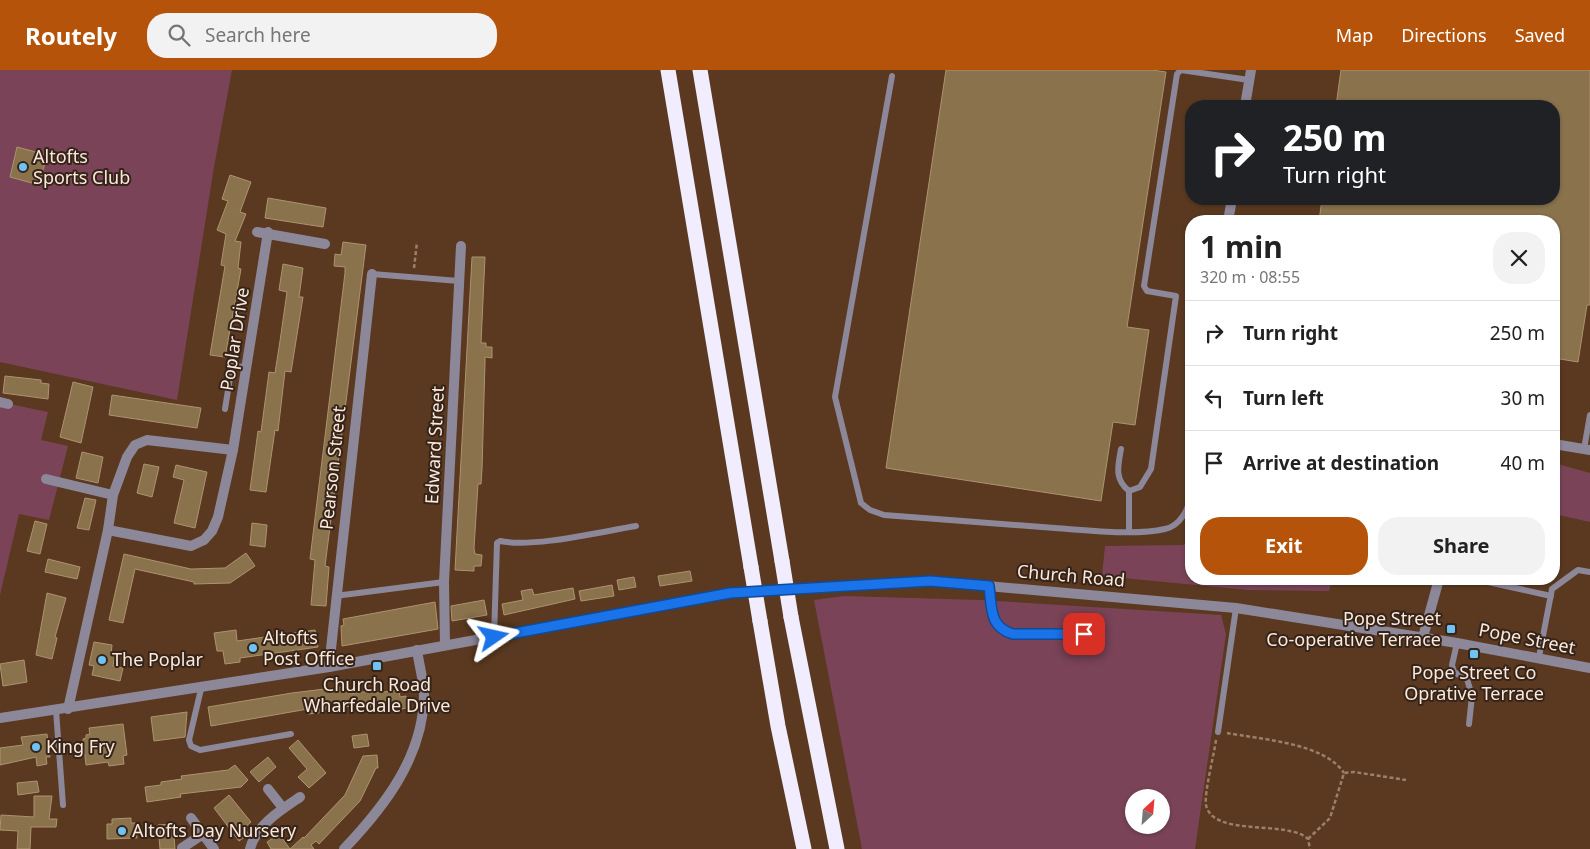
<!DOCTYPE html>
<meta charset="utf-8">
<style>
body{margin:0;font-family:"Noto Sans",sans-serif;background:#f2f2f2;color:#222;height:100vh;display:flex;flex-direction:column;font-size:19px;white-space:nowrap}
*{box-sizing:border-box;margin:0}
p{font-size:16px;color:#767676}
.icon{flex:none;width:28px;height:28px;fill:none;stroke:currentColor;stroke-width:2;stroke-linecap:round;stroke-linejoin:round}
.map{position:relative;flex:1;overflow:hidden}
.sheet{position:absolute;left:1185px;top:145px;width:375px;height:370px;display:flex;flex-direction:column;background:#fff;border-radius:20px;box-shadow:0 1px 4px #0004}
.sheet>*{flex:none}
.banner{position:absolute;left:1185px;top:30px;width:375px;height:105px;border-radius:20px;box-shadow:0 1px 4px #0004;background:#202124;color:#fff;overflow:hidden}
.needle{width:32px;rotate:26deg}
.fabs{position:absolute;left:1125px;top:719px;display:grid;gap:10px}
.fabs a{display:grid;place-items:center;width:45px;height:45px;border-radius:50%;background:#fff;box-shadow:0 1px 4px #0004;font-size:25px}
.pin{position:absolute;display:grid;place-items:center;width:42px;height:42px;color:#fff;margin:-21px;border-radius:10px;box-shadow:0 2px 8px #0006}
.me{position:absolute;width:55px;margin:-28px;rotate:79deg;stroke-linejoin:round;filter:drop-shadow(0 0 4px #0008)}
.turn{display:flex;align-items:center;gap:18px;height:105px;padding:0 15px;font-size:22px}
.turn .icon{width:65px;height:65px;stroke-width:2.5}
.turn b{display:block;font-size:35px;line-height:42px}
.round{display:grid;place-items:center;flex:none;width:52px;height:52px;border-radius:20px;background:#f2f2f2}
.headline{display:flex;align-items:center;justify-content:space-between;height:85px;padding:0 15px}
h1{font-size:30px;font-weight:700;line-height:38px}
.primary-button{display:flex;gap:10px;margin-top:auto;padding:10px 15px}
.primary-button a{flex:1;height:58px;border-radius:20px;background:#b45309;color:#fff;font-size:20px;font-weight:700;line-height:58px;text-align:center}
.primary-button a+a{background:#f2f2f2;color:#222}
ul{padding:0;list-style:none}
li{display:flex;align-items:center;gap:15px;height:65px;padding:0 15px;border-top:1px solid #e0e0e0}
li div{flex:1}
li b{display:block;font-size:19px}
li em{font-style:normal}
header{display:flex;align-items:center;gap:30px;box-sizing:border-box;height:70px;padding:0 25px;background:#b45309;color:#fff}
header strong{font-size:24px}
nav{display:flex;gap:28px;margin-inline-start:auto;font-size:18px}
.search{width:350px;height:45px;background:#f2f2f2;display:flex;align-items:center;gap:12px;box-sizing:border-box;padding:0 18px;border-radius:20px;color:#767676;font-size:19px}
.map>svg:first-child{display:block}
.green{fill:#7a4358;fill-rule:evenodd}
.building{fill:#8a724d;stroke:#ad936e}
.lines{fill:none;stroke-linecap:round;stroke-linejoin:round}
.path{stroke:#9c7f6b;stroke-width:2.5;stroke-dasharray:4 2.5;stroke-linecap:butt}
.service{stroke:#8c889a;stroke-width:6}
.minor{stroke:#8c889a;stroke-width:10}
.tertiary{stroke:#8c889a;stroke-width:10}
.motorway{stroke:#f1edff;stroke-width:15}
.motorway-bridge{stroke:#f1edff;stroke-width:15}
.route-casing{stroke:#114b97;stroke-width:12}
.route{stroke:#1a73e8;stroke-width:9}
.poi-dot{fill:#6fc2f4;stroke:#342419;stroke-width:2}
.labels{text-anchor:middle;stroke-width:4;stroke-linejoin:round;paint-order:stroke}
.poi-label{font-size:18px;fill:#fde8da;stroke:#342419;text-anchor:start}
.street-label{font-size:18px;fill:#fde8da;stroke:#342419}
</style>
<header>
<strong>Routely</strong>
<div class="search"><svg class="icon" aria-label="search" viewBox="0 0 24 24"><circle cx="10" cy="10" r="6"/><path d="M15 15l6 6"/></svg>Search here</div>
<nav><a>Map</a><a>Directions</a><a>Saved</a></nav>
</header>
<div class="map">
<svg width="1590" height="779" viewBox="0 0 1590 779">
<rect width="100%" height="100%" fill="#5a3920"/>
<g class="green">
<path d="M0,0h232l-18,97 -37,233 -177,-38z"/>
<path d="M0,332l48,10 -7,28 27,6 -19,74 -30,-6 -19,81z"/>
<path d="M1554,393l36,10v49l-36,-8z"/>
<path d="M1191,468v41h141l-3,12 -81,-1 -146,-14 3,-30 78,-1z"/>
<path d="M844,526l137,4 240,15 5,19 -31,215h-333l-48,-249zM1134,728h27v27h-27z"/>
</g>
<g class="building">
<path d="M946,0h206l14,2 -39,255 22,3 -14,95 -22,-3 -12,79 -215,-33z"/>
<path d="M1341,0h249v235h-3l-9,57 -24,-4v-137h-235l3,-22h232v-93h-218z"/>
<path d="M17,77l30,8 -8,30 -29,-8z"/>
<path d="M230,105l21,7 -11,30 6,2 -11,27 6,1 -3,26 3,1 -16,88 -15,-2 15,-89 -4,-1 5,-31 -9,-4 11,-29 -6,-2z"/>
<path d="M268,128l58,10 -3,19 -58,-9z"/>
<path d="M343,172l23,3 -41,321 4,1 -3,39 -15,-1 4,-45 -5,-1 35,-286v-6l-11,-1 1,-12 6,1z"/>
<path d="M472,187h13l-4,86h5v4h6v11l-7,-1v5l-3,107 -1,15h-3l-4,64 1,6 7,1 -1,11h-7v5l-19,-1z"/>
<path d="M283,194l20,4 -4,29h4l-12,75 -6,-1 -7,60 -3,-1 -9,62 -16,-2 8,-59 3,1 8,-60 6,1 5,-32 7,-49 -8,-2z"/>
<path d="M5,306l36,4v3l8,1 -1,15 -45,-6z"/>
<path d="M73,312l20,5 -12,56 -21,-6z"/>
<path d="M112,325l89,13 -4,20 -88,-13z"/>
<path d="M82,382l21,5 -5,26 -22,-5z"/>
<path d="M144,394l15,3 -7,30 -15,-4z"/>
<path d="M176,395l31,7 -12,56 -21,-5 10,-43 -11,-3z"/>
<path d="M85,428l11,2 -7,30 -12,-2z"/>
<path d="M35,451l12,3 -7,30 -13,-3z"/>
<path d="M252,453l15,2 -2,22 -15,-2z"/>
<path d="M246,483l9,13 -25,17 -36,1v-2l-59,-13 -12,54 -14,-3 15,-66 67,15 34,-1z"/>
<path d="M48,489l32,8 -3,12 -32,-7z"/>
<path d="M690,501l2,10 -32,5 -2,-10z"/>
<path d="M634,507l2,10 -17,3 -2,-10z"/>
<path d="M612,515l2,11 -33,5 -2,-10z"/>
<path d="M573,518l2,11 -71,16 -2,-11 21,-4 -2,-9 11,-2 2,6z"/>
<path d="M47,523l19,5 -11,39 2,1 -5,21 -16,-4z"/>
<path d="M484,530l3,15 -35,6 -1,-15z"/>
<path d="M435,532l3,27 -96,17 -1,-20 3,-1 -1,-6z"/>
<path d="M236,560l1,11 78,-11 3,17 -78,11v4l-15,2 -2,-13h-6l-3,-18z"/>
<path d="M94,572l18,3 -1,10 4,1 -2,10 10,2 -3,13 -28,-6 2,-9 -5,-1z"/>
<path d="M24,590l3,22 -24,4 -3,-22z"/>
<path d="M349,616l1,8 26,-4v3l23,-3 1,7 6,-1 1,12 -11,2 -1,-3 -5,1 -1,-5 -30,5v-3l-40,5v3l-11,1v-5l-97,17 -3,-19 84,-14z"/>
<path d="M187,642l-2,25 -31,4 -3,-24z"/>
<path d="M123,654l4,31 -4,1 1,8 -15,2 -1,-4 -22,3 -3,-26 3,-1v-3l4,-1 -1,-6z"/>
<path d="M47,664l3,23h-4l1,7 -10,2 -1,-9 -36,8v-17l23,-3 -2,-8z"/>
<path d="M367,664l2,12 -15,2 -2,-12z"/>
<path d="M298,670l28,33 -17,15 -11,-11 9,-8 -18,-21z"/>
<path d="M377,685l1,13h-2l-16,33 -41,43 -3,-3 -5,4 3,4h-43l-4,-7 12,-8 11,15 13,-12 1,1 41,-43 18,-39z"/>
<path d="M268,687l8,10 -17,15 -9,-10z"/>
<path d="M235,695l13,15 -7,7 -61,7 1,3 -34,5 -2,-15 16,-2v-3l21,-3 -1,-3 47,-6z"/>
<path d="M37,711l2,11 -21,3 -1,-12z"/>
<path d="M229,725l22,27 -7,6 5,6 -10,7 -25,-33z"/>
<path d="M34,726h18l-3,23h8l-1,8h-25l-1,22h-13l1,-18 -18,-1 1,-15 33,2z"/>
<path d="M131,748v5h5l1,15 -30,1v-15h5v-5z"/>
<path d="M173,754l2,25h-15l-2,-24z"/>
</g>
<g class="lines">
<g class="path">
<path d="M414,198l3,-26"/>
<path d="M1227,663c32,6 98,10 117,40"/>
<path d="M1216,670c-2,15 -12,53 -10,65 7,33 81,14 102,34l2,10"/>
<path d="M1308,769l22,-21 14,-45 10,-1 52,8"/>
</g>
<g class="service">
<path d="M892,6l-57,321 26,106 9,7 14,5c57,4 114,9 171,13 31,2 79,8 110,1 15,-3 24,-20 26,-34"/>
<path d="M372,204l87,7"/>
<path d="M225,339l7,-44 15,3"/>
<path d="M1121,379c-3,17 -7,30 8,42"/>
<path d="M1584,379l6,-34"/>
<path d="M1129,461v-40l11,-4 11,-18 25,-173 -29,-5 -3,-5 33,-212 4,-4 68,10"/>
<path d="M1488,512l63,14"/>
<path d="M989,516c3,22 0,41 24,48h88"/>
<path d="M335,526l109,-14"/>
<path d="M494,567l3,-94 3,-2c34,7 99,-9 136,-15"/>
<path d="M1457,573l-5,22 2,7 13,7 5,17 -3,28"/>
<path d="M1539,587l13,-68 26,-19 12,2"/>
<path d="M201,619l-12,51 2,6 9,4 91,-16"/>
<path d="M56,640l7,95"/>
<path d="M1218,662l18,-124"/>
</g>
<g class="minor">
<path d="M1245,36l6,-36"/>
<path d="M1228,151l4,-22"/>
<path d="M257,162l68,12"/>
<path d="M0,332l8,2"/>
<path d="M1554,374l36,6"/>
<path d="M46,409l67,16"/>
<path d="M108,460l83,16 13,-6 8,-9 6,-14 15,-67 35,-218"/>
<path d="M1423,567l16,-58"/>
<path d="M445,575l-1,-63 17,-336"/>
<path d="M329,597l43,-393"/>
<path d="M68,639l40,-179 5,-35 14,-38 8,-12 12,-5 86,10"/>
<path d="M268,719l15,19"/>
<path d="M191,748l23,31"/>
<path d="M182,778l21,-14"/>
<path d="M250,779c6,-24 31,-39 50,-52"/>
<path d="M344,779c40,-42 79,-92 80,-153 0,-15 -5,-31 -7,-46"/>
</g>
<path class="tertiary" d="M0,648l329,-51 401,-74 200,-12 306,27 221,35 133,25"/>
<g class="motorway">
<path d="M668,0l83,497"/>
<path d="M700,0l82,491"/>
<path d="M791,547l46,232"/>
<path d="M760,551l18,105 26,123"/>
</g>
<g class="motorway-bridge">
<path d="M782,491l9,56"/>
<path d="M751,497l9,54"/>
</g>
</g>
<g class="lines">
<defs>
<path id="route" d="M494,567l236,-44 200,-12 59,5c3,22 0,41 24,48h71"/>
</defs>
<use href="#route" class="route-casing"/>
<use href="#route" class="route"/>
</g>
<g class="poi-dot">
<circle cx="23" cy="97" r="5"/>
<rect x="1446" y="554" width="10" height="10" rx="2.5"/>
<circle cx="253" cy="578" r="5"/>
<rect x="1469" y="579" width="10" height="10" rx="2.5"/>
<circle cx="102" cy="590" r="5"/>
<rect x="372" y="591" width="10" height="10" rx="2.5"/>
<circle cx="36" cy="677" r="5"/>
<circle cx="122" cy="761" r="5"/>
</g>
<g class="labels">
<g class="poi-label">
<text x="33" y="93">Altofts<tspan x="33" dy="21">Sports Club</tspan></text>
<text x="1441" y="555" text-anchor="end">Pope Street<tspan x="1441" dy="21">Co-operative Terrace</tspan></text>
<text x="263" y="574">Altofts<tspan x="263" dy="21">Post Office</tspan></text>
<text x="112" y="596">The Poplar</text>
<text x="1474" y="609" text-anchor="middle">Pope Street Co<tspan x="1474" dy="21">Oprative Terrace</tspan></text>
<text x="377" y="621" text-anchor="middle">Church Road<tspan x="377" dy="21">Wharfedale Drive</tspan></text>
<text x="46" y="683">King Fry</text>
<text x="132" y="767">Altofts Day Nursery</text>
</g>
<g class="street-label">
<text transform="translate(235 269) rotate(-81)" y="6">Poplar Drive</text>
<text transform="translate(435 375) rotate(-87)" y="6">Edward Street</text>
<text transform="translate(333 398) rotate(-84)" y="6">Pearson Street</text>
<text transform="translate(1071 506) rotate(5)" y="6">Church Road</text>
<text transform="translate(1527 569) rotate(11)" y="6">Pope Street</text>
</g>
</g>
</svg>
<div class="fabs">
<a><svg class="needle" viewBox="-14 -14 28 28"><path d="M0-13l5 13h-10z" fill="#e53935"/><path d="M0 13l5-13h-10z" fill="#767676"/></svg></a>
</div>
<div class="pin" style="left:1084px;top:564px;background:#d93025"><svg class="icon" aria-label="arrive" viewBox="0 0 24 24"><path d="M6 21V4h12l-3 4 3 4H6"/></svg></div>
<svg class="me" style="left:494px;top:567px" viewBox="-20 -20 40 40"><path d="M0-17L14 15 0 8-14 15z" fill="#1a73e8" stroke="#fff" stroke-width="4"/></svg>
<div class="banner">
<div class="turn"><svg class="icon" aria-label="right" viewBox="0 0 24 24"><path d="M7 20v-9h11M14 6l5 5-5 5"/></svg><div><b>250 m</b>Turn right</div></div>
</div>
<section class="sheet">
<div class="headline"><div><h1>1 min</h1><p>320 m · 08:55</p></div><a class="round"><svg class="icon" aria-label="close" viewBox="0 0 24 24"><path d="M6 6l12 12M18 6L6 18"/></svg></a></div>
<ul>
<li><svg class="icon" aria-label="right" viewBox="0 0 24 24"><path d="M7 20v-9h11M14 6l5 5-5 5"/></svg><div><b>Turn right</b></div><em>250 m</em></li>
<li><svg class="icon" aria-label="left" viewBox="0 0 24 24"><path d="M17 20v-9H6M10 6l-5 5 5 5"/></svg><div><b>Turn left</b></div><em>30 m</em></li>
<li><svg class="icon" aria-label="arrive" viewBox="0 0 24 24"><path d="M6 21V4h12l-3 4 3 4H6"/></svg><div><b>Arrive at destination</b></div><em>40 m</em></li>
</ul>
<div class="primary-button"><a>Exit</a><a>Share</a></div>
</section>
</div>
